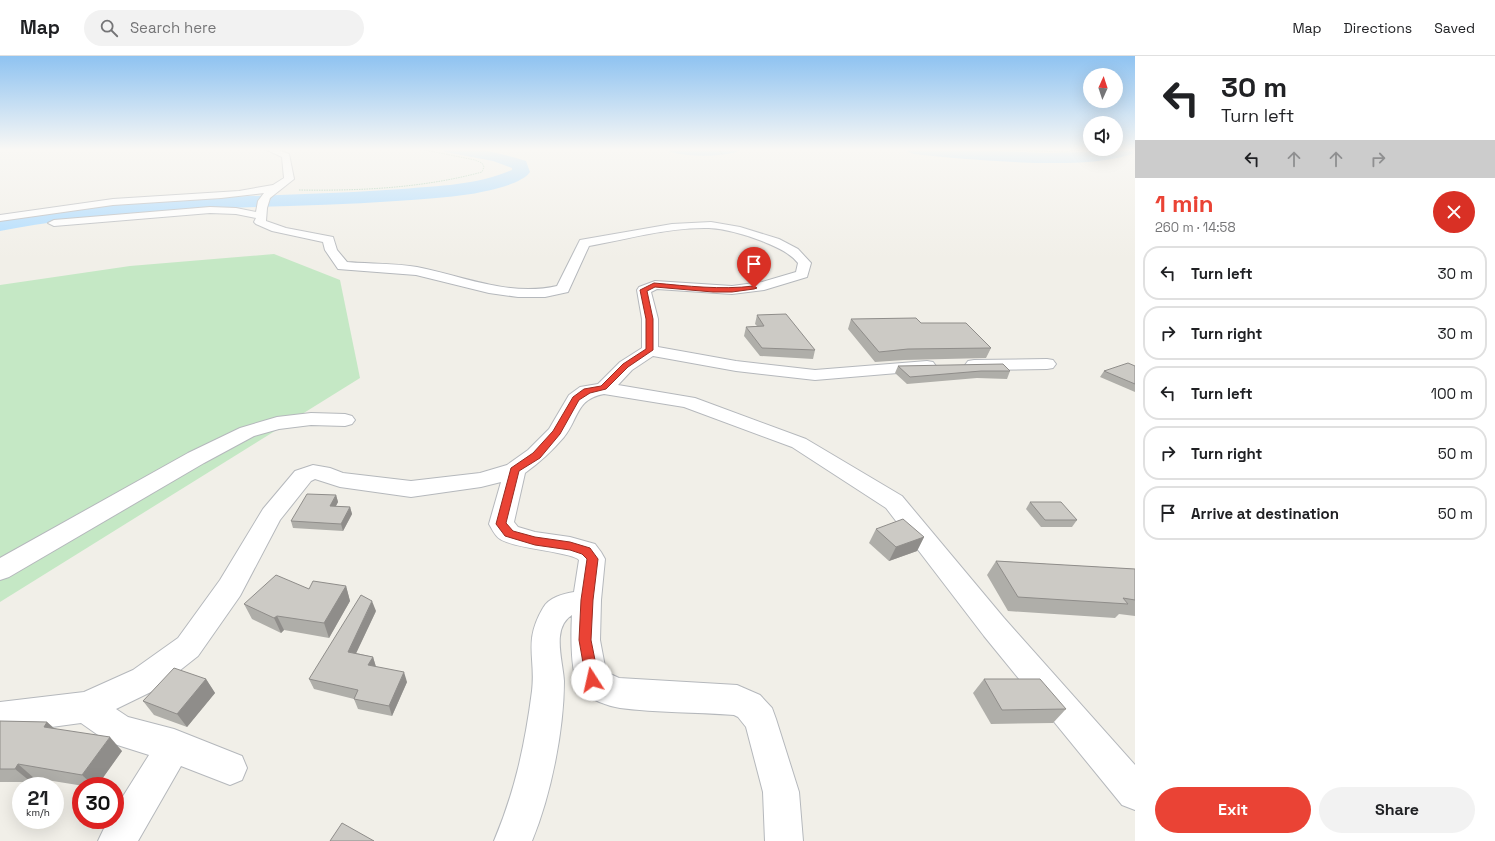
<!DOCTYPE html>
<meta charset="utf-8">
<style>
body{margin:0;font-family:"Space Grotesk",sans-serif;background:#f2f2f2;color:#202124;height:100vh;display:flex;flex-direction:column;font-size:15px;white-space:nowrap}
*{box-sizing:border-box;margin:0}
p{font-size:13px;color:#757577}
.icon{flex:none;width:22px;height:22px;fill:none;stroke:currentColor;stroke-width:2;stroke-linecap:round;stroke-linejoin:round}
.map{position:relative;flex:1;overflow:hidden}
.drawer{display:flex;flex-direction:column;background:#fff;width:360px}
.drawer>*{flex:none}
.hud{background:#fff;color:#202124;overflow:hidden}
.needle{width:26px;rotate:3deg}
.controls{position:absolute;left:1083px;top:12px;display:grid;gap:8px}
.controls a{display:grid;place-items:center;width:40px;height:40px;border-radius:50%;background:#fff;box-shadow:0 4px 16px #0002;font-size:20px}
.speed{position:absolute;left:12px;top:721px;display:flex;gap:8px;font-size:20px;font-weight:700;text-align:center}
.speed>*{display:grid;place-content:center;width:52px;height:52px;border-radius:50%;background:#fff;box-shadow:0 4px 16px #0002;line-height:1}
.speed small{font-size:10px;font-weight:400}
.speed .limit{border:6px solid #d22;background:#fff;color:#111}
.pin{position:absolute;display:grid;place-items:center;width:34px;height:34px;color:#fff;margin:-41px -17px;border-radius:50% 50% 50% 0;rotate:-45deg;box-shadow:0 0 4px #0007}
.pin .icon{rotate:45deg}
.me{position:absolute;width:44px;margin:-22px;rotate:350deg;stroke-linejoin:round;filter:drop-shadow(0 0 3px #0008)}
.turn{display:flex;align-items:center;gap:14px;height:84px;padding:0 20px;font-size:18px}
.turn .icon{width:52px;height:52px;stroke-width:2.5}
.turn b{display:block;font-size:28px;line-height:34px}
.lanes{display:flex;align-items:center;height:38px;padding:0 20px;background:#0003;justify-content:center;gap:20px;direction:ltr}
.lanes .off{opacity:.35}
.round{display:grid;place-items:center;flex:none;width:42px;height:42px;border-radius:21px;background:#f2f2f2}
.headline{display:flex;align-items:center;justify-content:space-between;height:68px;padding:0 20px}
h1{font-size:24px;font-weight:700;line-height:30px;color:#ea4335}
.primary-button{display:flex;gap:8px;margin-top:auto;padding:8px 20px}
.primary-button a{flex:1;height:46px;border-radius:24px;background:#ea4335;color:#fff;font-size:16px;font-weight:700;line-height:46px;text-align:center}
.primary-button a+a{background:#f2f2f2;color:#202124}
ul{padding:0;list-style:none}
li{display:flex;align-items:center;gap:12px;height:54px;margin:0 8px 6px;padding:0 12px;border:2px solid #e0e0e0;border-radius:16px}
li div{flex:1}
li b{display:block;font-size:15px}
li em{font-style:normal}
header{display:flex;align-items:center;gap:24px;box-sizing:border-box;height:56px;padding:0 20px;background:#fff;border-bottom:1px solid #e0e0e0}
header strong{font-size:19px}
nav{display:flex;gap:22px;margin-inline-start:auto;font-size:14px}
.search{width:280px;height:36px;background:#f2f2f2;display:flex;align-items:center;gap:10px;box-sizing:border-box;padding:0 14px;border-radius:22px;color:#757577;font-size:15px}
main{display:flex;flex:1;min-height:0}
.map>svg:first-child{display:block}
.green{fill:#c5e8c5}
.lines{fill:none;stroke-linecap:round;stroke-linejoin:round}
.river{fill:#aadaff;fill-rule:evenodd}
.street-casing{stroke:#b5b8bc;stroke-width:2}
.path{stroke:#9cc7a9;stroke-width:1;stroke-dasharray:1.5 1;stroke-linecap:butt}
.street{fill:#fff;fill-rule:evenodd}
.wall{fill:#afaea9}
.shaded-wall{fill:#8f8d8a}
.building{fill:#cccac5;stroke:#8f8d8a}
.route{fill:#ea4335;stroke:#982c22}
</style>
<header>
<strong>Map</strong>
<div class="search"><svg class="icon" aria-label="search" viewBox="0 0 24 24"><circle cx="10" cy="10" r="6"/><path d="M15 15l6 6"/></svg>Search here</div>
<nav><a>Map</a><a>Directions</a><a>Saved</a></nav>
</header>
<main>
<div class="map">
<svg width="1135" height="785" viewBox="0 0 1135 785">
<rect width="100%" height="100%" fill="#f1efe8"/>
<path class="green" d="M274,198l66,26 20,98 -360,224v-317l130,-19z"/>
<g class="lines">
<g class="river">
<path d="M443,93c29,-4 56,4 83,12l4,11c-9,13 -44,19 -59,22 -25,4 -50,5 -75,7 -85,6 -170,5 -255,12 -47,3 -94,9 -141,18v-14c103,-17 201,-19 305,-23 33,-1 65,-3 97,-5 38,-3 75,-4 110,-19v-2l-19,-7 -48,-9z"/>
<path d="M668,93h71l-2,3c-21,5 -46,5 -67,0z"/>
<path d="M906,93h50l91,4 42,-1 27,-3h16l2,2 -2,3c-25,8 -51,9 -77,9 -47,0 -94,-4 -141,-9l-6,-2z"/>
</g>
<defs>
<g id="street">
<path d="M265,93h10l14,5 5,25 -24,19 -3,10 -1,13 20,7 47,9 4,13 10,12c23,2 47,1 70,5 46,9 92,30 140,19l23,-46 92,-16 39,-2 29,5 39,12 19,10 13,14 -4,14 -43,13 -32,4 -75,-5 -6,3 7,27v28l78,14 79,9 112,-9 6,1 3,4 -3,4 -118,10 -79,-9 -83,-15 -21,14 -14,15 77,13 111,41 96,57 102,122 131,147v45l-13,-5 -138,-169 -98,-128 -94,-61 -108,-40 -80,-13c-28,5 -25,24 -40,43 -12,14 -24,25 -39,36l-11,49 4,5 17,5 35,5 25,7 6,8 4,7 -4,41 -1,40 6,32 13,6 118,7 23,10 12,13 4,11 23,73 4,49h-38l-2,-49 -17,-65 -8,-10 -4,-2c-38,-3 -77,-2 -114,-7 -12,-2 -30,-8 -39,-18 -11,-12 -10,-58 -9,-75 -21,13 -9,46 -8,66 0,49 -13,114 -32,160h-38c21,-50 31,-96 38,-150 4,-34 -9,-49 11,-83 6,-11 20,-14 31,-16l5,-32c-6,-8 -64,-11 -79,-21 -5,-3 -8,-10 -11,-15l12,-42 -20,5 -70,10 -71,-10 -25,-8 -4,2 -31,39 -40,76 -42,60 -43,34 -39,19 12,8 46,12 68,27 5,12 -5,12 -12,5 -49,-19 -43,75h-40l10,-21h7v-11l34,-54 -41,-13 -27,-19 -81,11v-32l84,-10 49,-22 45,-32 42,-58 43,-71 32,-38 18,-6 17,3 13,5 68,8 69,-8 27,-8 21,-15 21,-21 20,-34 11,-8 18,-3 22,-22 22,-14v-29l-5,-29 2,-3 16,-6 77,5 30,-4 34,-10 2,-9c-9,-11 -22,-16 -36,-22 -16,-6 -35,-12 -53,-13 -40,-1 -81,11 -120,18l-21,46 -23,5h-27l-29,-4 -73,-18 -78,-6 -13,-19 -2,-8 -51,-11 -16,-7 -2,-2 2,-4 -20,-4 -26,-1 -156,13 -6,-3 6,-3 156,-13 26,1 20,4 2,-11 6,-8 -43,5 -108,7 -113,16v-6l113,-16 126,-8 34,-6 11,-7 -2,-21z"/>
<path d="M1047,303l6,1 3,4 -3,4 -6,1 -73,1 -6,-1 -3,-4 3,-4 6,-1z"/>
<path d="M311,357l34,1 7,2 3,4 -3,4 -7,2 -34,-1 -32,4 -25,7 -50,27 -195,114 -9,3v-22l188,-105 52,-25 37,-11z"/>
</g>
</defs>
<use href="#street" class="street-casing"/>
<g class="path">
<path d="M718,93l5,6"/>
<path d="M969,93l96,3 17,-3"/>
<path d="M299,134c61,1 124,-2 183,-18l2,-5 -2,-4 -7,-3 -55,-11"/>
</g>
<use href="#street" class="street"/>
</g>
<g class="wall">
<path d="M757,259l58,35 -2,9 -53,-3 -16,-20 2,-9 11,-1 -2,-2z"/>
<path d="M851,263l70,4 70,25 -5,10 -82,2 -29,2 -27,-33z"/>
<path d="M898,310l112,5 -3,8 -30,-1 -70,6 -12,-11z"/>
<path d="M1135,310v26l-35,-15 4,-6z"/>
<path d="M336,439l2,7 -2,4 14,1 2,7 -9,17 -50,-3 -2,-7z"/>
<path d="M1030,446l47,18 -5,7h-31l-15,-18z"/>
<path d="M876,473l48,8 -7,14 -28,10 -20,-18z"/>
<path d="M996,505l139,8v47l-16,-2 -4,4 -107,-7 -21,-36z"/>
<path d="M346,530l4,15 -21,37 -45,-8 -3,3 -29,-14 -8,-15 65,-15z"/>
<path d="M376,555l-20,42 17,4 3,10 31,15 -15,34 -34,-7 -4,-10 -40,-10 -5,-10z"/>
<path d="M206,623l9,14 -28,34 -33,-12 -11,-14z"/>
<path d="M984,623l82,30 -13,14 -62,1 -18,-31z"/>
<path d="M0,665l47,1 7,6 68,23 -25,35h-13l-50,-8 -3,4h-31z"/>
</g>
<g class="shaded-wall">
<path d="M336,439l2,7 -6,11 -2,-7z"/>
<path d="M350,451l2,7 -9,17 -2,-7z"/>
<path d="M924,481l-7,14 -28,10 7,-14z"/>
<path d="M346,530l4,15 -21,37 -5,-15z"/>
<path d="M372,545l4,10 -24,51 -4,-10z"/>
<path d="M277,560l7,14 -3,3 -7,-15z"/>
<path d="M373,601l3,10 -8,-2z"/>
<path d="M404,616l3,10 -15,34 -3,-10z"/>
<path d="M206,623l9,14 -28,34 -10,-13z"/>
<path d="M47,666l14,13 -17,-8z"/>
<path d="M110,681l12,14 -25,35h-3l-12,-11z"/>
<path d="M18,708l16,14 -3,4 -16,-13z"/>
</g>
<g class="building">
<path d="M786,258l29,36 -53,-2 -16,-21 18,-1 -7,-11z"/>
<path d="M916,262l5,5h45l25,25 -83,1 -29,3 -28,-33z"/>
<path d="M1128,307l7,3v18l-31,-13z"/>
<path d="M1003,308l7,7h-29l-71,6 -12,-11z"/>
<path d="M307,438l29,1 -6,11 20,1 -9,17 -50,-3z"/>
<path d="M1030,446h31l16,18h-32z"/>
<path d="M903,463l21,18 -28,10 -20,-18z"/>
<path d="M996,505l139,8v31l-12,-2 5,6 -110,-7z"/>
<path d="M276,519l33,14 4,-8 33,5 -22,37 -47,-7 -3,2 -30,-14z"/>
<path d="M361,539l11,6 -24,51 25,5 -5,8 36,7 -15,34 -35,-7 4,-9 -49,-11z"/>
<path d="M174,612l32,11 -29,35 -34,-13z"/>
<path d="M984,623h56l26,30 -64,1z"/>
<path d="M0,665l47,1 -3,5 66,10 -28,38 -64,-11 -3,5h-15z"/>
<path d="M342,767l32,18h-44z"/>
</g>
<linearGradient id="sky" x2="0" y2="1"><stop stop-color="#8fc3f1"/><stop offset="0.46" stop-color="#f9f8f5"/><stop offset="1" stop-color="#f9f8f5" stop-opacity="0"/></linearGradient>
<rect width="1135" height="203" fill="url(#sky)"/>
<path class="route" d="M654,227c34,3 66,7 100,3l3,2 -3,1 -22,3h-19l-58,-5 -8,4 6,28v31l-25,17 -22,22 -16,4 -11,7 -19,34 -20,24 -21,13 -13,52 7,8 22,6 35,5 20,6 8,11 -5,41 -2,40 8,40 -2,4 -5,2 -4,-2 -2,-4 -7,-40 2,-40 6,-41 -5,-5 -12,-4 -35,-5 -30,-9 -9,-12 15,-56 22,-15 20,-22 20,-34 11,-8 17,-3 22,-22 23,-15v-30l-6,-29z"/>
</svg>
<div class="controls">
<a><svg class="needle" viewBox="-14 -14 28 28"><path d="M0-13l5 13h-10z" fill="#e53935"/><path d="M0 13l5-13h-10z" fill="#757577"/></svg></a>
<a><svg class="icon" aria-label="sound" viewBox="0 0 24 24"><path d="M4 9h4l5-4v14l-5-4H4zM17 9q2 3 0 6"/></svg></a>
</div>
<div class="speed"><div>21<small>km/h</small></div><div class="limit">30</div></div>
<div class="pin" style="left:754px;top:232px;background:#d93025"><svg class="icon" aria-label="arrive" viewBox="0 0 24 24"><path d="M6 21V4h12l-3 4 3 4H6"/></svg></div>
<svg class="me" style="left:592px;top:624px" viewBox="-20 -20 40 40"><circle r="19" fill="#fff"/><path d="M0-13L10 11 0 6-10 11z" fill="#ea4335"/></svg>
</div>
<section class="drawer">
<div class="hud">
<div class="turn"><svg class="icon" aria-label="left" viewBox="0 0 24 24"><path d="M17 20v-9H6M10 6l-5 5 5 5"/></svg><div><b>30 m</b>Turn left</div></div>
<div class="lanes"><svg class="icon" aria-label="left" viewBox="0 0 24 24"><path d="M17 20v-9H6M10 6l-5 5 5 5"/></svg><svg class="icon off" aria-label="ahead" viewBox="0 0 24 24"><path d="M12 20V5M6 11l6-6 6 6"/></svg><svg class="icon off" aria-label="ahead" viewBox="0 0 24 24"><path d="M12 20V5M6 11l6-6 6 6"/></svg><svg class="icon off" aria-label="right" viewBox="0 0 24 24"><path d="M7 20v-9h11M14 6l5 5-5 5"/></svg></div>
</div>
<div class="headline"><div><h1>1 min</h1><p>260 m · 14:58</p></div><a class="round" style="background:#d93025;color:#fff"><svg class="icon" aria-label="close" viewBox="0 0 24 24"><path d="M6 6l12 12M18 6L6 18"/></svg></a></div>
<ul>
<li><svg class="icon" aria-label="left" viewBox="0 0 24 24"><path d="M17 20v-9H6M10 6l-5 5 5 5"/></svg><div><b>Turn left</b></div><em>30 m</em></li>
<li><svg class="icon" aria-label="right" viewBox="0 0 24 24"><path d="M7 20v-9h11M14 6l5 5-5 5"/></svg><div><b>Turn right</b></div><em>30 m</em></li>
<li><svg class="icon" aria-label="left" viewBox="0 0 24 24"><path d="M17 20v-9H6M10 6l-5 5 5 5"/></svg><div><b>Turn left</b></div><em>100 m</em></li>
<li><svg class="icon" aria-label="right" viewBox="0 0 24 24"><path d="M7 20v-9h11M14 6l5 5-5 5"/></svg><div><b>Turn right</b></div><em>50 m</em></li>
<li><svg class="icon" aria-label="arrive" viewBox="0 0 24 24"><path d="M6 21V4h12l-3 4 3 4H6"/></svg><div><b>Arrive at destination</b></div><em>50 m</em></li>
</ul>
<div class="primary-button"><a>Exit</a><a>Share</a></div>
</section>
</main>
